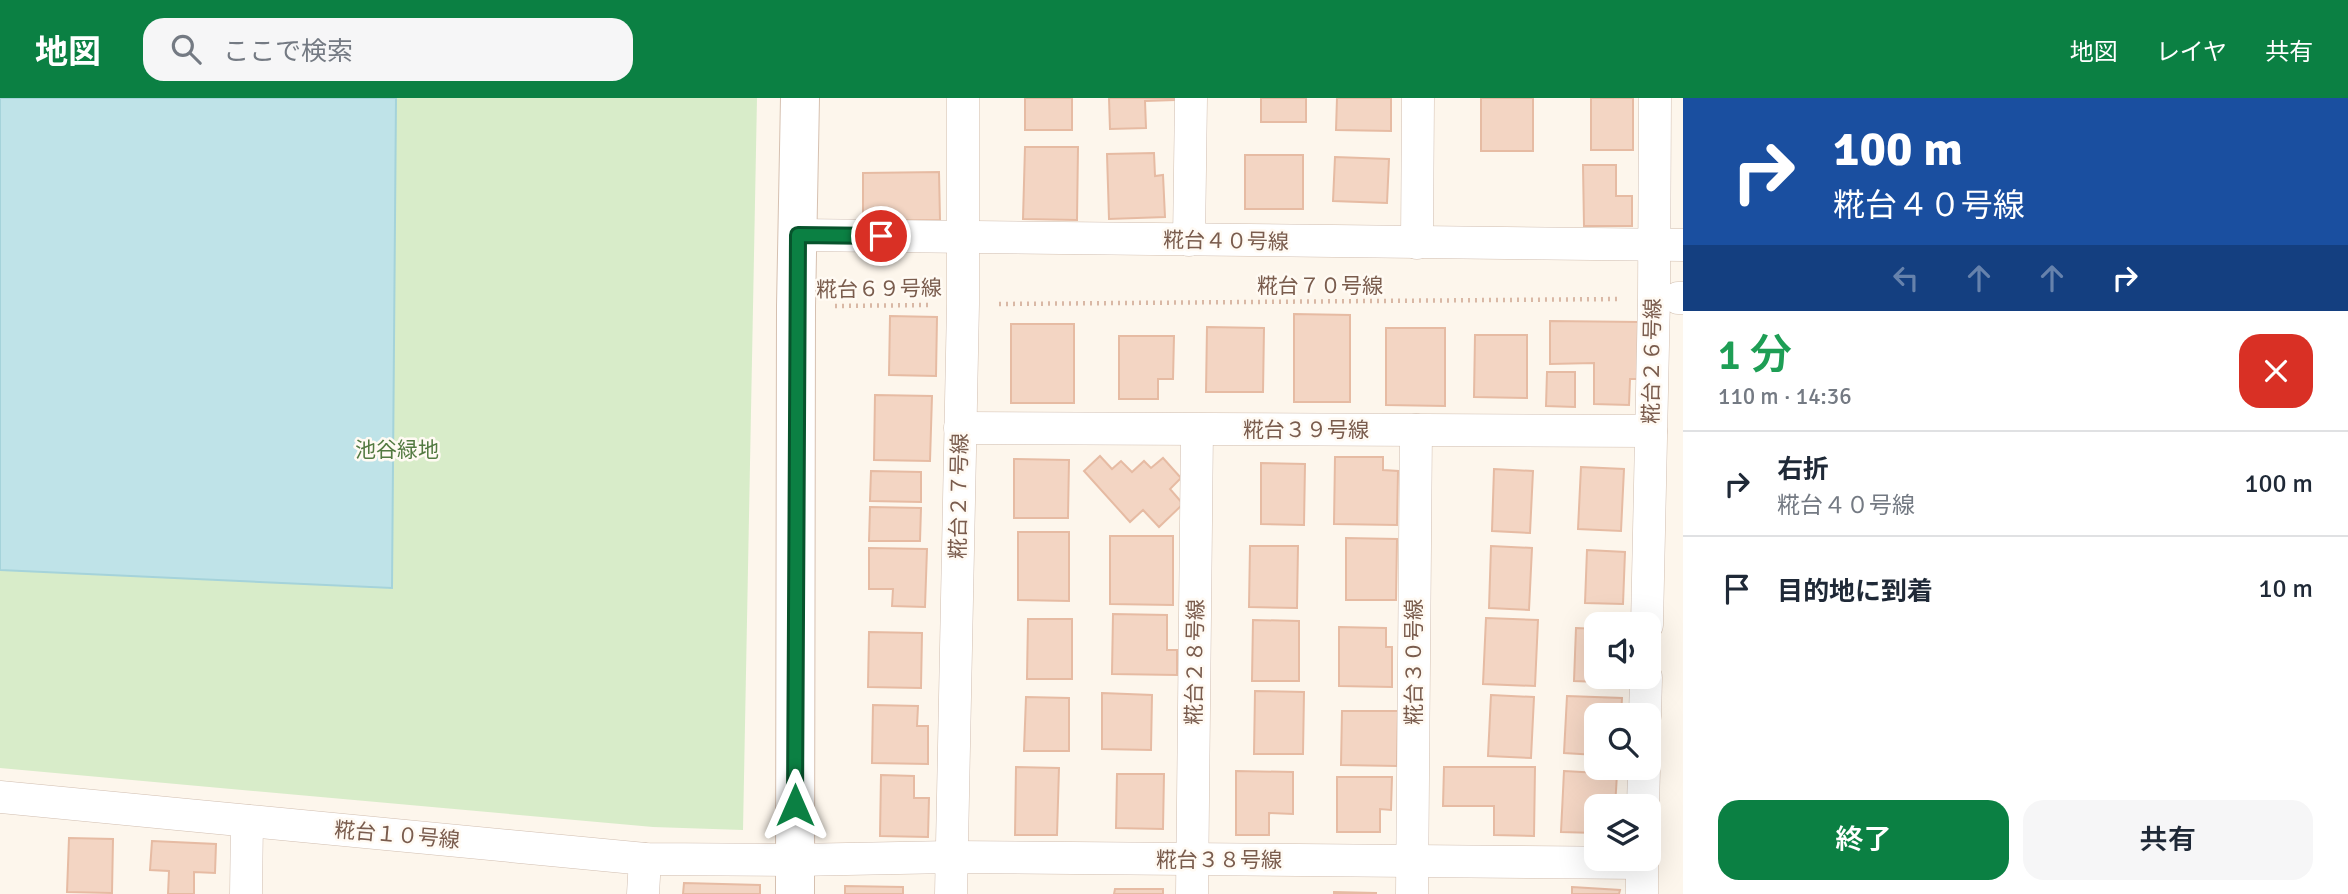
<!DOCTYPE html>
<html lang="ja">
<meta charset="utf-8">
<style>
body{margin:0;font-family:Signika,"Noto Sans JP",sans-serif;background:#f6f6f7;color:#1f2937;height:100vh;display:flex;flex-direction:column;font-size:26px;white-space:nowrap}
*{box-sizing:border-box;margin:0}
p{font-size:23px;color:#747a83}
.icon{flex:none;width:38px;height:38px;fill:none;stroke:currentColor;stroke-width:2;stroke-linecap:round;stroke-linejoin:round}
.map{position:relative;flex:1;overflow:hidden}
.panel{display:flex;flex-direction:column;background:#fff;width:665px}
.panel>*{flex:none}
.guide{background:#1a4fa0;color:#fff;overflow:hidden}
.fabs{position:absolute;left:1584px;top:514px;display:grid;gap:14px}
.fabs a{display:grid;place-items:center;width:77px;height:77px;border-radius:14px;background:#fff;box-shadow:0 7px 28px #0002;font-size:35px}
.pin{position:absolute;display:grid;place-items:center;width:60px;height:60px;color:#fff;margin:-30px;border:4px solid #fff;border-radius:50%;box-shadow:0 2px 7px #0007}
.me{position:absolute;width:77px;margin:-38px;rotate:0deg;stroke-linejoin:round;filter:drop-shadow(0 0 5px #0008)}
.turn{display:flex;align-items:center;gap:24px;height:147px;padding:0 35px;font-size:32px}
.turn .icon{width:91px;height:91px;stroke-width:2.5}
.turn b{display:block;font-size:49px;line-height:60px}
.lanes{display:flex;align-items:center;height:66px;padding:0 35px;background:#0003;justify-content:center;gap:35px;direction:ltr}
.lanes .off{opacity:.35}
.round{display:grid;place-items:center;flex:none;width:74px;height:74px;border-radius:21px;background:#f6f6f7}
.summary{display:flex;align-items:center;justify-content:space-between;height:119px;padding:0 35px}
h1{font-size:42px;font-weight:600;line-height:52px;color:#1e9e55}
.cta{display:flex;gap:14px;margin-top:auto;padding:14px 35px}
.cta a{flex:1;height:80px;border-radius:21px;background:#0b8043;color:#fff;font-size:28px;font-weight:600;line-height:80px;text-align:center}
.cta a+a{background:#f6f6f7;color:#1f2937}
ul{padding:0;list-style:none}
li{display:flex;align-items:center;gap:21px;height:105px;padding:0 35px;border-top:2px solid #e0e1e3}
li div{flex:1}
li b{display:block;font-size:26px}
li em{font-style:normal}
header{display:flex;align-items:center;gap:42px;box-sizing:border-box;height:98px;padding:0 35px;background:#0b8043;color:#fff}
header strong{font-size:33px}
nav{display:flex;gap:38px;margin-inline-start:auto;font-size:24px}
.search{width:490px;height:63px;background:#f6f6f7;display:flex;align-items:center;gap:18px;box-sizing:border-box;padding:0 24px;border-radius:21px;color:#747a83;font-size:26px}
main{display:flex;flex:1;min-height:0}
.map>svg:first-child{display:block}
.green{fill:#d8ecc9}
.water{fill:#bfe3e8;stroke:#a5d3da;stroke-width:2}
.building{fill:#f3d5c3;stroke:#e6bba3;stroke-width:2}
.lines{fill:none;stroke-linecap:round;stroke-linejoin:round}
.street-casing{stroke:#d1beb0;stroke-width:33}
.secondary-casing{stroke:#d6c0b0;stroke-width:40}
.path{stroke:#d9b8a5;stroke-width:4.5;stroke-dasharray:2 5;stroke-linecap:butt}
.street{stroke:#fff;stroke-width:32}
.secondary{stroke:#fff;stroke-width:38}
.route-casing{stroke:#07532c;stroke-width:18}
.route{stroke:#0b8043;stroke-width:12}
.labels{text-anchor:middle;stroke-width:5;stroke-linejoin:round;paint-order:stroke}
.street-label{font-size:21px;fill:#7a5c4d;stroke:#fffaf3}
.park-label{font-size:21px;fill:#537a41;stroke:#fffaf3}
</style>
<header>
<strong>地図</strong>
<div class="search"><svg class="icon" aria-label="search" viewBox="0 0 24 24"><circle cx="10" cy="10" r="6"/><path d="M15 15l6 6"/></svg>ここで検索</div>
<nav><a>地図</a><a>レイヤ</a><a>共有</a></nav>
</header>
<main>
<div class="map">
<svg width="1683" height="796" viewBox="0 0 1683 796">
<rect width="100%" height="100%" fill="#fdf6ec"/>
<path class="green" d="M0,0h757l-14,732 -90,-3 -653,-59z"/>
<path class="water" d="M0,0h396l-4,490 -392,-18z"/>
<g class="building">
<rect x="1025" y="0" width="47" height="32"/>
<path d="M1109,0h66v2l-30,1 1,27 -36,1z"/>
<rect x="1261" y="0" width="45" height="24"/>
<path d="M1337,0h54v33l-55,-1z"/>
<rect x="1481" y="0" width="52" height="53"/>
<rect x="1591" y="0" width="42" height="52"/>
<path d="M1025,49h53l-1,73 -54,-1z"/>
<path d="M1154,55l1,23 8,-1 2,42 -56,2 -2,-65z"/>
<rect x="1245" y="57" width="58" height="54"/>
<path d="M1335,59l54,2 -2,44 -54,-2z"/>
<path d="M1583,67h33v31h16v30h-48z"/>
<path d="M939,74l1,48 -77,1v-48z"/>
<path d="M1294,216l56,1v87h-56z"/>
<path d="M890,218l47,1 -1,59 -47,-1z"/>
<path d="M1550,223l89,1v57h-9l-1,26 -35,-1v-41l-44,1z"/>
<rect x="1011" y="226" width="63" height="79"/>
<path d="M1207,229l57,1 -1,64h-57z"/>
<path d="M1386,230h59v78l-59,-1z"/>
<path d="M1475,237h52v63l-53,-1z"/>
<path d="M1119,238h55l-1,43h-15v20h-39z"/>
<path d="M1547,274h28v35l-29,-1z"/>
<path d="M875,297l57,1 -2,65 -56,-1z"/>
<path d="M1100,358l12,13 9,-8 11,11 12,-11 7,7 12,-10 18,20 -11,11 13,15 -24,23 -16,-17 -13,12 -46,-51z"/>
<path d="M1335,359h48v13l15,1 -1,54 -63,-1z"/>
<path d="M1014,361l55,1 -1,58h-54z"/>
<path d="M1261,365l44,1 -1,61 -43,-1z"/>
<path d="M1581,369l43,2 -3,62 -43,-2z"/>
<path d="M1494,371l39,2 -3,62 -38,-2z"/>
<path d="M871,373l50,1v30l-51,-1z"/>
<path d="M870,409l51,1 -1,33h-51z"/>
<path d="M1018,434h51v69l-51,-1z"/>
<path d="M1110,438h63v69l-63,-1z"/>
<path d="M1346,440l51,1 -1,61h-50z"/>
<path d="M1250,448h48l-1,62 -48,-1z"/>
<path d="M1491,448l41,2 -3,62 -40,-2z"/>
<path d="M869,450l58,1 -2,58 -33,-1 1,-17h-24z"/>
<path d="M1587,452l38,2 -2,52 -38,-1z"/>
<path d="M1113,516l54,1v35h10v25l-65,-1z"/>
<path d="M1486,520l52,2 -3,66 -52,-2z"/>
<path d="M1028,521h44v60h-45z"/>
<path d="M1253,522l46,1v60h-47z"/>
<path d="M1339,529l47,1v19h6v40l-53,-1z"/>
<path d="M1576,530l20,1v48h30v6l-52,-2z"/>
<path d="M869,534l53,1 -1,55 -53,-1z"/>
<path d="M1255,593l49,1 -1,62h-49z"/>
<path d="M1102,595l50,2 -1,55 -49,-1z"/>
<path d="M1491,597l43,2 -3,61 -43,-2z"/>
<path d="M1567,598l55,2 -1,18h-25v39l-32,-2z"/>
<path d="M1026,599l43,1v53h-45z"/>
<path d="M873,607l45,1 -1,20h11v38l-56,-1z"/>
<path d="M1342,613h56l-1,55 -56,-1z"/>
<path d="M1016,669l43,1 -2,67h-42z"/>
<path d="M1444,669h91l-1,69 -40,-1v-29h-51z"/>
<path d="M1236,673l57,1v42l-24,-1v22h-33z"/>
<path d="M1564,673l53,3 -2,33h-19v26l-35,-1z"/>
<path d="M1117,676h47l-1,55 -47,-1z"/>
<path d="M881,677l33,1v22h15l-1,39 -48,-1z"/>
<path d="M1337,679h55l-1,33 -11,-1v23h-43z"/>
<path d="M69,740l44,1 -1,54 -45,-1z"/>
<path d="M152,743l64,3 -1,29 -21,-1v22h-26l1,-23 -19,-1z"/>
<path d="M684,785l76,2v9h-77z"/>
<path d="M845,788l58,1v7h-58z"/>
<path d="M1572,789l48,3 -1,4h-47z"/>
<path d="M1115,791h48v5h-49z"/>
<path d="M1334,794l42,1v1h-42z"/>
</g>
<g class="lines">
<defs>
<g id="street">
<path d="M798,137l885,10"/>
<path d="M1189,142l2,-142"/>
<path d="M1417,145l1,-145"/>
<path d="M1678,200h5"/>
<path d="M960,330l691,3"/>
<path d="M1647,527l7,-327 1,-200"/>
<path d="M1645,618l1,-39"/>
<path d="M0,699l645,62 150,1 156,-3 691,6"/>
<path d="M1643,709l1,-39"/>
<path d="M1642,761v35"/>
<path d="M246,796l1,-73"/>
<path d="M643,796l2,-35"/>
<path d="M951,796l12,-590v-206"/>
<path d="M1192,796l5,-464"/>
<path d="M1412,796l4,-464"/>
</g>
<path id="secondary" d="M795,796l1,-588 4,-208"/>
</defs>
<use href="#street" class="street-casing"/>
<use href="#secondary" class="secondary-casing"/>
<g class="path">
<path d="M999,206l622,-5"/>
<path d="M835,208l93,-1"/>
</g>
<use href="#street" class="street"/>
<use href="#secondary" class="secondary"/>
</g>
<g class="lines">
<defs>
<path id="route" d="M795,707l3,-570 83,1"/>
</defs>
<use href="#route" class="route-casing"/>
<use href="#route" class="route"/>
</g>
<g class="labels">
<g class="street-label">
<text transform="translate(1226 143) rotate(1)" y="7">糀台４０号線</text>
<text x="1320" y="195">糀台７０号線</text>
<text transform="translate(879 191) rotate(-1)" y="7">糀台６９号線</text>
<text transform="translate(1652 263) rotate(-89)" y="7">糀台２６号線</text>
<text x="1306" y="339">糀台３９号線</text>
<text transform="translate(959 398) rotate(-89)" y="7">糀台２７号線</text>
<text transform="translate(1195 564) rotate(-89)" y="7">糀台２８号線</text>
<text transform="translate(1414 564) rotate(-90)" y="7">糀台３０号線</text>
<text transform="translate(397 737) rotate(5)" y="7">糀台１０号線</text>
<text x="1219" y="769">糀台３８号線</text>
</g>
<g class="park-label">
<text x="397" y="359">池谷緑地</text>
</g>
</g>
</svg>
<div class="fabs">
<a><svg class="icon" aria-label="sound" viewBox="0 0 24 24"><path d="M4 9h4l5-4v14l-5-4H4zM17 9q2 3 0 6"/></svg></a>
<a><svg class="icon" aria-label="search" viewBox="0 0 24 24"><circle cx="10" cy="10" r="6"/><path d="M15 15l6 6"/></svg></a>
<a><svg class="icon" aria-label="layers" viewBox="0 0 24 24"><path d="M12 4l9 5-9 5-9-5zM3 14l9 5 9-5"/></svg></a>
</div>
<div class="pin" style="left:881px;top:138px;background:#d93025"><svg class="icon" aria-label="arrive" viewBox="0 0 24 24"><path d="M6 21V4h12l-3 4 3 4H6"/></svg></div>
<svg class="me" style="left:795px;top:707px" viewBox="-20 -20 40 40"><path d="M0-17L14 15 0 8-14 15z" fill="#0b8043" stroke="#fff" stroke-width="4"/></svg>
</div>
<section class="panel">
<div class="guide">
<div class="turn"><svg class="icon" aria-label="right" viewBox="0 0 24 24"><path d="M7 20v-9h11M14 6l5 5-5 5"/></svg><div><b>100 m</b>糀台４０号線</div></div>
<div class="lanes"><svg class="icon off" aria-label="left" viewBox="0 0 24 24"><path d="M17 20v-9H6M10 6l-5 5 5 5"/></svg><svg class="icon off" aria-label="ahead" viewBox="0 0 24 24"><path d="M12 20V5M6 11l6-6 6 6"/></svg><svg class="icon off" aria-label="ahead" viewBox="0 0 24 24"><path d="M12 20V5M6 11l6-6 6 6"/></svg><svg class="icon" aria-label="right" viewBox="0 0 24 24"><path d="M7 20v-9h11M14 6l5 5-5 5"/></svg></div>
</div>
<div class="summary"><div><h1>1 分</h1><p>110 m · 14:36</p></div><a class="round" style="background:#d93025;color:#fff"><svg class="icon" aria-label="close" viewBox="0 0 24 24"><path d="M6 6l12 12M18 6L6 18"/></svg></a></div>
<ul>
<li><svg class="icon" aria-label="right" viewBox="0 0 24 24"><path d="M7 20v-9h11M14 6l5 5-5 5"/></svg><div><b>右折</b><p>糀台４０号線</p></div><em>100 m</em></li>
<li><svg class="icon" aria-label="arrive" viewBox="0 0 24 24"><path d="M6 21V4h12l-3 4 3 4H6"/></svg><div><b>目的地に到着</b></div><em>10 m</em></li>
</ul>
<div class="cta"><a>終了</a><a>共有</a></div>
</section>
</main>
